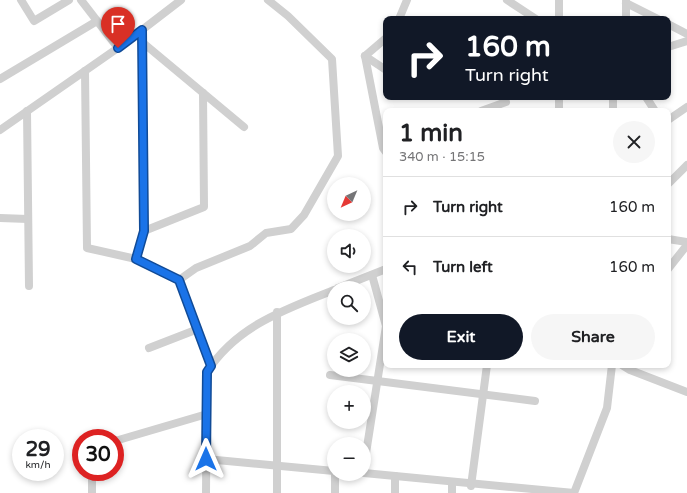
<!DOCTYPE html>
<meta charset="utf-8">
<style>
body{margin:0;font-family:"Varela Round",sans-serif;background:#f6f6f6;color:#202124;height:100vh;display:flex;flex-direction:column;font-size:15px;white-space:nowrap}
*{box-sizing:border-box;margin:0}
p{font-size:13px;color:#757577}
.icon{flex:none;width:22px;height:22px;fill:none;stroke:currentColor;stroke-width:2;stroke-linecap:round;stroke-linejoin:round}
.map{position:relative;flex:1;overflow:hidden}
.drawer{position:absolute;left:383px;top:108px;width:288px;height:260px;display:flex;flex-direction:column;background:#fff;border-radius:8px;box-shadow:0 2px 6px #0003}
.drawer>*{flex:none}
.guide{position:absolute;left:383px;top:16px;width:288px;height:84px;border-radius:8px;box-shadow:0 2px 6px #0003;background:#111827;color:#fff;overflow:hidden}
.needle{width:26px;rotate:224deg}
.controls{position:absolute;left:327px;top:177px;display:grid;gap:8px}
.controls a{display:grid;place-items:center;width:44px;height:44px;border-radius:50%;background:#fff;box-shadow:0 2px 6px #0003;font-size:20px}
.speed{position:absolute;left:12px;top:429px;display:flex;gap:8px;font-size:20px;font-weight:700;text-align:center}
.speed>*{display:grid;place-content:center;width:52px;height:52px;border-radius:50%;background:#fff;box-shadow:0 2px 6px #0003;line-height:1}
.speed small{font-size:10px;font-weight:400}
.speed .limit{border:6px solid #d22;background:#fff;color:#111}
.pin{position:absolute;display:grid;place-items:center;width:34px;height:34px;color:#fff;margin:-41px -17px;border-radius:50% 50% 50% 0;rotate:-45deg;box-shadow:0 0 4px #0007}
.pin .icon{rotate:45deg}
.me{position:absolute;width:44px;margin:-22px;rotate:0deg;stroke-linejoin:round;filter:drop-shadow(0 0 3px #0008)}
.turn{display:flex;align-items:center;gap:14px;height:84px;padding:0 16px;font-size:18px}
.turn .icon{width:52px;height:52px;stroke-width:2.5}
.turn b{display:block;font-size:28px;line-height:34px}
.round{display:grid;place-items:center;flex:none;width:42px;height:42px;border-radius:21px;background:#f6f6f6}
.summary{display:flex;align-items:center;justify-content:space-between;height:68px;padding:0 16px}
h1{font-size:24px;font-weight:700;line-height:30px}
.action{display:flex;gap:8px;margin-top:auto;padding:8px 16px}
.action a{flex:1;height:46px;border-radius:24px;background:#111827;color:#fff;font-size:16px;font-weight:700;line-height:46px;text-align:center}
.action a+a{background:#f6f6f6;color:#202124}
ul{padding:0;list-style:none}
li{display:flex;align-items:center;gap:12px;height:60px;padding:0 16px;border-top:1px solid #e0e0e0}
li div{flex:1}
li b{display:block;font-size:15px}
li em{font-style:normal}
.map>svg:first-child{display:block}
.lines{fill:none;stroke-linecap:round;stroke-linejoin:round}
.street{stroke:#d0d0d0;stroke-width:8}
.route-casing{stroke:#114b97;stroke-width:10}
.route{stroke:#1a73e8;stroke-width:7}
</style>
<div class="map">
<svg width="687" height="493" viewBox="0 0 687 493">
<rect width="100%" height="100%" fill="#fff"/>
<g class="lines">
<g class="street">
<path d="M21,0l13,21 35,-21"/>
<path d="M81,0l37,48"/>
<path d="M507,0l29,19"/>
<path d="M559,0v19"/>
<path d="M626,3l32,16"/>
<path d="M399,19l8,-19"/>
<path d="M626,19v-19"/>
<path d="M668,24l19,10"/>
<path d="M142,42l102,85"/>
<path d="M668,47l19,-6"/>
<path d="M365,56l18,92 3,4"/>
<path d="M365,56l21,-18"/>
<path d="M365,56l21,14"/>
<path d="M85,71l2,177 49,11 43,21 32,86"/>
<path d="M0,79l97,-58"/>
<path d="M559,97v14"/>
<path d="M613,97v14"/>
<path d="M646,97l9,14"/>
<path d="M27,111l2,175"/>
<path d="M481,111l25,-9"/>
<path d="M668,120l19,-13"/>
<path d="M0,130l125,-87 56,-43"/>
<path d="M668,184l19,-19"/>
<path d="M0,218l28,1"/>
<path d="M144,231l60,-24 -1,-114"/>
<path d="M668,239l19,3"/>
<path d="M136,259l8,-28 -2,-201"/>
<path d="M668,269l19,-24"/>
<path d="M179,280l17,-12 54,-22 16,-13 25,-4 13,-14 34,-59 -6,-97 -44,-43 -20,-16"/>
<path d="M338,288l48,-19"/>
<path d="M277,312v181"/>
<path d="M149,348l49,-19"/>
<path d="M622,365l8,5 57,22"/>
<path d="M330,375l205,26"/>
<path d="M115,441l92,-27"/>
<path d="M206,459l128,12"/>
<path d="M364,466l22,-140 -14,-51"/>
<path d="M364,473l210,20 33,-85 5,-43"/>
<path d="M335,474v19"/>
<path d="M452,482v11"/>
<path d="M471,486l16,-121"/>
<path d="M92,493v-21"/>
<path d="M206,493l1,-121c29,-46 79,-63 127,-82"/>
<path d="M395,493v-17"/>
</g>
</g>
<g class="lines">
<defs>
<path id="route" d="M118,48l24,-18 2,201 -8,28 43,21 32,86 -4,6 -1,87"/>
</defs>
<use href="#route" class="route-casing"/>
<use href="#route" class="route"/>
</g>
</svg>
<div class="controls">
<a><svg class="needle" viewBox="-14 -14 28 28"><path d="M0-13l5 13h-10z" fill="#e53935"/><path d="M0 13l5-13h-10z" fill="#757577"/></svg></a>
<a><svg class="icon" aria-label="sound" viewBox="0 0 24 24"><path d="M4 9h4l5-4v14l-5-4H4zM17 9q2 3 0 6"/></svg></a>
<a><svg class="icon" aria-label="search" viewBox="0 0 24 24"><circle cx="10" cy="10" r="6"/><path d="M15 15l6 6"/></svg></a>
<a><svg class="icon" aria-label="layers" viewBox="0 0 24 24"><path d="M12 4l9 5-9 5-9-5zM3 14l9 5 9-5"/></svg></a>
<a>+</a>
<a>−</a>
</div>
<div class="speed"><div>29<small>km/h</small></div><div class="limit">30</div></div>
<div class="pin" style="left:118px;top:48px;background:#d93025"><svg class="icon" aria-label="arrive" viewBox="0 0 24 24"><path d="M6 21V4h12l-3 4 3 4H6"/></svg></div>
<svg class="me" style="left:206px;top:459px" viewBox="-20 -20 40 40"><path d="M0-17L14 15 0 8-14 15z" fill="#1a73e8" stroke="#fff" stroke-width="4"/></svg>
<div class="guide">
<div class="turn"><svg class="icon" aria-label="right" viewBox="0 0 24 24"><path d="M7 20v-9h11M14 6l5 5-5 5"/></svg><div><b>160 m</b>Turn right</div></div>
</div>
<section class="drawer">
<div class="summary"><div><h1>1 min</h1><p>340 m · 15:15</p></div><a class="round"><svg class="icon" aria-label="close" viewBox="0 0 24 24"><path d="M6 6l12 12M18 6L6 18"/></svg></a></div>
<ul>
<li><svg class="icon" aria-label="right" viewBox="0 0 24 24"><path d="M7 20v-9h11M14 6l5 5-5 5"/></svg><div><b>Turn right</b></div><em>160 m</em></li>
<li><svg class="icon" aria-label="left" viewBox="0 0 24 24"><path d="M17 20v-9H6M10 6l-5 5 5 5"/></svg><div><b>Turn left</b></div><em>160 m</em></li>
</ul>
<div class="action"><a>Exit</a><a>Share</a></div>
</section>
</div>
